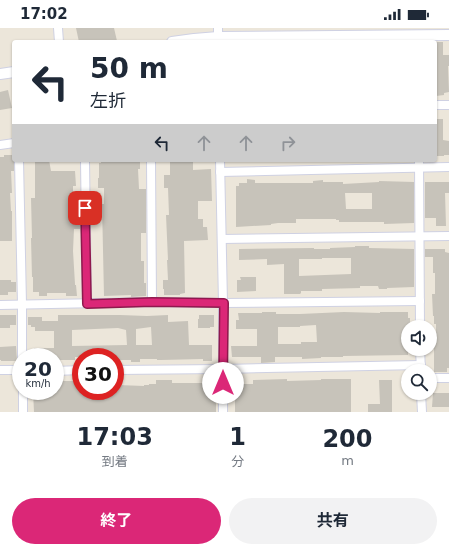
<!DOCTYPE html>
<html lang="ja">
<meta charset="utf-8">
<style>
body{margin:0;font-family:"DejaVu Sans","Noto Sans JP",sans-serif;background:#f2f2f3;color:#1f2937;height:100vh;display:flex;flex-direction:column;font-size:15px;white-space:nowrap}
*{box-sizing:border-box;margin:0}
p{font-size:13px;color:#747a83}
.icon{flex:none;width:22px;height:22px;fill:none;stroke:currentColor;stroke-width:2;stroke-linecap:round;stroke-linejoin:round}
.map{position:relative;height:384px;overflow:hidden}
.panel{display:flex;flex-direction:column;background:#fff;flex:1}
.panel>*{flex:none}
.hud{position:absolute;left:12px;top:12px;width:425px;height:122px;border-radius:4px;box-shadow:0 1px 3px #0004;background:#fff;color:#1f2937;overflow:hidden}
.buttons{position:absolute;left:401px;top:292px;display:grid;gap:8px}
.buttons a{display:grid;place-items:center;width:36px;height:36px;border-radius:50%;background:#fff;box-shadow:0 1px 3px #0004;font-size:20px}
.speed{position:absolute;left:12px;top:320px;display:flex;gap:8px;font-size:20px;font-weight:700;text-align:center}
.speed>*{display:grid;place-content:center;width:52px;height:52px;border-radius:50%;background:#fff;box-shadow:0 1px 3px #0004;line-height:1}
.speed small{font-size:10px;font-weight:400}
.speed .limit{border:6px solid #d22;background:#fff;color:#111}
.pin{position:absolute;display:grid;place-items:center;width:34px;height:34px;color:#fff;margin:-17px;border-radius:8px;box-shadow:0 2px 6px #0006}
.me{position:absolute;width:44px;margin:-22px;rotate:0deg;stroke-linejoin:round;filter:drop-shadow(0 0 3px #0008)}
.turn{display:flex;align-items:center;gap:14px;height:84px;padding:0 12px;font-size:18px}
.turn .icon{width:52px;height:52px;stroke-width:2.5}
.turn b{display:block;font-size:28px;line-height:34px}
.lanes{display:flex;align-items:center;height:38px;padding:0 12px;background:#0003;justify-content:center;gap:20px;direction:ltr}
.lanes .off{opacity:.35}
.eta{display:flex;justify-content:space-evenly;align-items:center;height:68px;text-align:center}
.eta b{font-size:24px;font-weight:700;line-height:28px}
.button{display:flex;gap:8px;margin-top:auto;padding:8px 12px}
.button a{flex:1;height:46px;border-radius:24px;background:#db2777;color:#fff;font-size:16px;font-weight:700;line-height:46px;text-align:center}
.button a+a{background:#f2f2f3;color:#1f2937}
.status{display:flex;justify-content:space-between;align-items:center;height:28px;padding:0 20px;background:#fff;direction:ltr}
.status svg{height:11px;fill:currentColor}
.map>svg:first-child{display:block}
.building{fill:#c7c3ba;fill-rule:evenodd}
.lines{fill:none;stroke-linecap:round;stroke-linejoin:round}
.minor-casing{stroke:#cfd1e3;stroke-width:10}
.tertiary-casing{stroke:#cfd1e3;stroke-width:12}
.minor{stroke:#fff;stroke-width:8}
.tertiary{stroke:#fff;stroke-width:10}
.route-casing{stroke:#8e194d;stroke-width:10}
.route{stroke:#db2777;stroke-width:7}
</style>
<div class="status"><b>17:02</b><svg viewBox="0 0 49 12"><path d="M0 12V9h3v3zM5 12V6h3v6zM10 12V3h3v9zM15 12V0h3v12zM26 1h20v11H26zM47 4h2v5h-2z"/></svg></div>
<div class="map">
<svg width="449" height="384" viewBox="0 0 449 384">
<rect width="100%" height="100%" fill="#ece6da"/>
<g class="building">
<path d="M76,0h38l3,13 -8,1h-30z"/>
<path d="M435,14h8v13h6v11h-1l1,26 -5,1v2l-8,1 -1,-3z"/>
<path d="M8,62l4,18 -12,2v-18z"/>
<path d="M435,91h8v21l6,1v14h-5v1h-9z"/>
<path d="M4,127h10v16h-3l1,22h-2l1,18h1v30h-12v-84h4z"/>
<path d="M35,132h14l2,11h24l1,15h-3v30l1,4h6v9h-6l-1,22 2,33v1h1l1,11h-11v-3h-19v3h-8v-4h-6v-15h-1l-1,-39h1l-1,-40h4z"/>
<path d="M101,132h39v9h-2l1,20h7v44h-5v28h3v22h2v13l-15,1v-2l-27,1 -2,-92h2v-16h-6v-10h1v-15h2z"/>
<path d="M170,132h23v10l18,-1 1,32h-14v18h5v8h4l1,13 -24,1 1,52 -5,1v1h-16v-6h-1v-9h5l-1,-20h1l-2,-45h3l-1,-27h-4v-13h6z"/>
<path d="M247,151l8,1v3h58v-2l10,-1v2h20v2l36,-2v-1l35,1v41l-30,1v-2h-45v-2h-3v-1h-40v4h-18l-7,1v1l-35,2v-41h3v-3h8zM345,165h27v16h-26z"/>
<path d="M425,154h24v11h-4l1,33h-10v-8h-11z"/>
<path d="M355,218h14v2l45,1v38l-27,1v1h-8l-1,-3h-18v2l-38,1v2h-21v2l-1,1h-16v-30l-17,1v-6l-28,1v-11l75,-1v1h16v-1l25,-1zM322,230h29v16l-52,2v-17h23z"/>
<path d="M425,221h20v3l4,1v115h-2v4h-13v-23h-3v-10h5v-15h-2v-8h-1l-1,-22h3v-21h-2v-16h-8z"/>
<path d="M240,249h16v14l-19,1v-12h4z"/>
<path d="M0,252h11v2h5v10h-8v3h-8z"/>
<path d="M262,284h14v2h24l44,-2 36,1v-1h28v6h2v9h-2v28l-65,1v1h-22v1l-19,1v-2h-27v5l-14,1v-6h-29l-1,-11h26v-17h-21v-9h3l-1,-7h24zM316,297l1,17h-16v2h-23v-17h22v-1z"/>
<path d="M0,287h16v10h-6v3h-10z"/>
<path d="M58,287h62l27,1 21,-1v7l20,-1 1,24h23v16h-9v-2l-42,1h-4v-1h-17v3h-9v-2h-16v-3h-40v3h-20v-3h-21v-9h20v-17h-19v-4h-4v-2h-3v-8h14v4h16zM151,299l1,18h-16v-16zM118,300l8,2 1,15 -55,1v-16z"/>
<path d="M199,287h15v12h-4v1h-12v-9h1z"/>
<path d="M16,318l1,15h-16v-1h-1v-13z"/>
<path d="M287,351v2l34,-1v-1h30v33h-116v-13h-7v-13h6v-2h19v-4z"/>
<path d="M156,352h16v3h44v2h2v14h-2v13h-182l-1,-21h22v-6h5v-4h21v10h37v-6l26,1v-1h5v-1h7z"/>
<path d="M379,352h13v32h-24v-8h12z"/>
<path d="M433,365h16v14h-17z"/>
</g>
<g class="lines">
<defs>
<g id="minor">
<path d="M58,0l1,14"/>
<path d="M218,0v14"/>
<path d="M435,77h14"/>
<path d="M0,117l14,-2"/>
<path d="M19,132l3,144v53"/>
<path d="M85,132l2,144"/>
<path d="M151,132l1,142"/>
<path d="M220,132l3,143v109"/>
<path d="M419,132l1,167"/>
<path d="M220,144l229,-5"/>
<path d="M222,211l227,-3"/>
<path d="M0,277l152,-3 71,1 197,-2"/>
<path d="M420,321l1,22"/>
<path d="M0,342h21"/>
<path d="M115,342l108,-1 198,-4"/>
<path d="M55,343l26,-1"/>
<path d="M430,350h19"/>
<path d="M23,363v21"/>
<path d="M421,365l1,19"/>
</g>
<g id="tertiary">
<path d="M172,14l22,-3 24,-2 231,-2"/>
<path d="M0,46l14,-2"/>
</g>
</defs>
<use href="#minor" class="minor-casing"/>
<use href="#tertiary" class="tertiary-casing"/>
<use href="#minor" class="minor"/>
<use href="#tertiary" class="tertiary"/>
</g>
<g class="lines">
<defs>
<path id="route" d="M85,180l2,96 65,-2 72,1 -1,80"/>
</defs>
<use href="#route" class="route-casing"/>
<use href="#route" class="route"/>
</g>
</svg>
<div class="buttons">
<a><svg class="icon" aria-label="sound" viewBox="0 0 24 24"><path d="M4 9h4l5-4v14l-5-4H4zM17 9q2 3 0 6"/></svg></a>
<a><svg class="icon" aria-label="search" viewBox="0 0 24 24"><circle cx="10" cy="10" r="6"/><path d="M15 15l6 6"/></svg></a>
</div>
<div class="speed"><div>20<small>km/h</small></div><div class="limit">30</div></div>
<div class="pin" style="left:85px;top:180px;background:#d93025"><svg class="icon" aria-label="arrive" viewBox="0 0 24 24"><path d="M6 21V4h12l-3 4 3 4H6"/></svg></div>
<svg class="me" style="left:223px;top:355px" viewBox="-20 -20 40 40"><circle r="19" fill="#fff"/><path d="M0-13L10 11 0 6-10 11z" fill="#db2777"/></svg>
<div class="hud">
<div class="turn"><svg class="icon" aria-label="left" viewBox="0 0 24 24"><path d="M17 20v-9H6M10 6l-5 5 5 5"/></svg><div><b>50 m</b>左折</div></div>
<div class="lanes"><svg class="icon" aria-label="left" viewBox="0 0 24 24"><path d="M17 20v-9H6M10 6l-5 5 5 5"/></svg><svg class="icon off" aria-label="ahead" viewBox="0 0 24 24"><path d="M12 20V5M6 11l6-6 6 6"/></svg><svg class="icon off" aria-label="ahead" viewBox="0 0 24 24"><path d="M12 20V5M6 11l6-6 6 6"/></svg><svg class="icon off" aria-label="right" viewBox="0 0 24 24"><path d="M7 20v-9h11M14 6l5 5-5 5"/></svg></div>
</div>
</div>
<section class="panel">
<div class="eta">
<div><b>17:03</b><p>到着</p></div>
<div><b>1</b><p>分</p></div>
<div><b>200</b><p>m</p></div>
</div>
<div class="button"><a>終了</a><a>共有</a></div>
</section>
